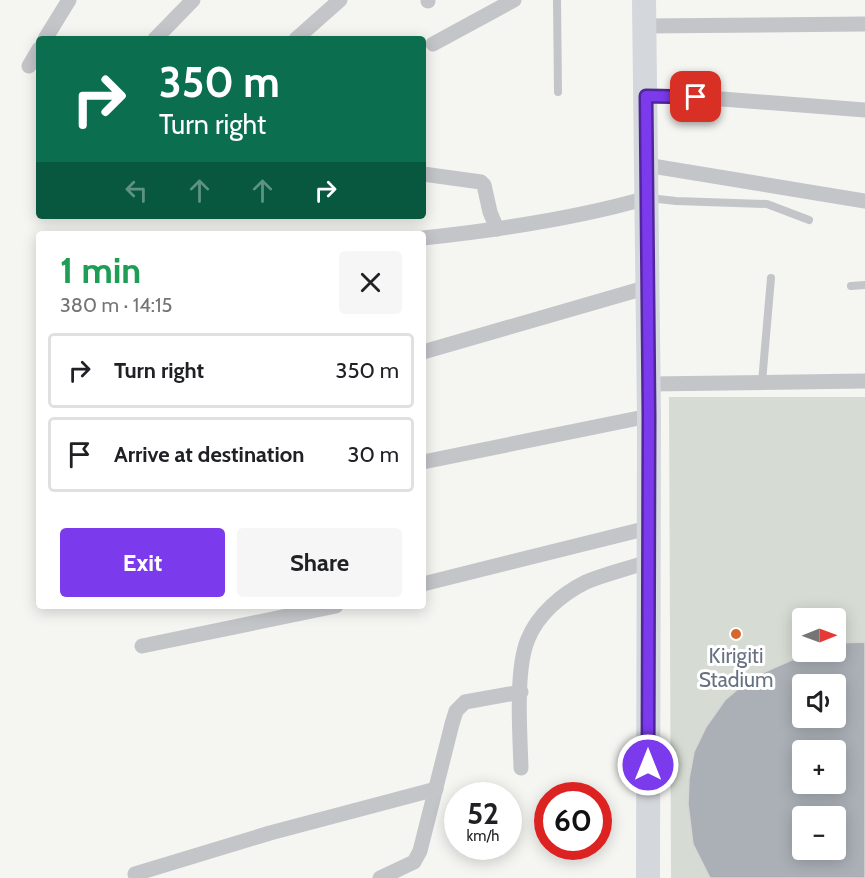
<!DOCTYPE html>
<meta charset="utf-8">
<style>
body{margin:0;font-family:Cabin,sans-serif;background:#f6f6f6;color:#202124;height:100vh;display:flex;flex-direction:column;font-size:22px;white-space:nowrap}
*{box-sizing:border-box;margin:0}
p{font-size:20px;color:#757577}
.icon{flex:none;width:33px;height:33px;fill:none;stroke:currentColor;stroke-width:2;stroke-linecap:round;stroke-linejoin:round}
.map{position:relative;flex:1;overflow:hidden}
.side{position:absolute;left:36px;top:231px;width:390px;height:378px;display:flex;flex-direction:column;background:#fff;border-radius:6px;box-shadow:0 3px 15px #0003}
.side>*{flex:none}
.banner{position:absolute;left:36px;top:36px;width:390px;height:183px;border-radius:6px;box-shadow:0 3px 15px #0003;background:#0b6e4f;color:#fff;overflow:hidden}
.needle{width:39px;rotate:89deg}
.tools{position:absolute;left:792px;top:608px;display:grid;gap:12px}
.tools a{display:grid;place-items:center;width:54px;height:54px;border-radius:6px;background:#fff;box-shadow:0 3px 15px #0003;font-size:30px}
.speed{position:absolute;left:444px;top:782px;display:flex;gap:12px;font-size:30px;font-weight:700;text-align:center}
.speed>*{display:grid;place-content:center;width:78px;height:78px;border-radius:50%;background:#fff;box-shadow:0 3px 15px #0003;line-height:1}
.speed small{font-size:15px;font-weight:400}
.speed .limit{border:9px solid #d22;background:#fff;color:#111}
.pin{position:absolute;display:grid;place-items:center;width:51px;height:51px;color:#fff;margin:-26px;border-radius:12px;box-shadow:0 3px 9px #0006}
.me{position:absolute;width:66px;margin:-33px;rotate:0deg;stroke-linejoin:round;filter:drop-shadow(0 0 4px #0008)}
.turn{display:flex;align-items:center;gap:21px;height:126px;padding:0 24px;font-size:27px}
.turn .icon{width:78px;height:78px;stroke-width:2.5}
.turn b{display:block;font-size:42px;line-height:51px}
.lanes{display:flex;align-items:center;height:57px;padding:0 24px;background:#0003;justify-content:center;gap:30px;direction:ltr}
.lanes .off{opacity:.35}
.round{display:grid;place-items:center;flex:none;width:63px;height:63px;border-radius:6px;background:#f6f6f6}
.headline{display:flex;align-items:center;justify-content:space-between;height:102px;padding:0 24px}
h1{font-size:36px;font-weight:700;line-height:45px;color:#1e9e55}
.button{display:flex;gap:12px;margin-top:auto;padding:12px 24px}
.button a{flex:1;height:69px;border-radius:6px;background:#7c3aed;color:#fff;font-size:24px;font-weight:700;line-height:69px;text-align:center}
.button a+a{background:#f6f6f6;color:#202124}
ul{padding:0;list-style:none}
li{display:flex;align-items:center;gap:18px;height:75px;margin:0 12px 9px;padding:0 12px;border:3px solid #e0e0e0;border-radius:6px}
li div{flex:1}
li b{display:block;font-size:22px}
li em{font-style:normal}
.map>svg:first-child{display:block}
.green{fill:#d6dcd3;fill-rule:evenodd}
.building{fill:#aab0b6;stroke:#d6d6d4;stroke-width:1.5;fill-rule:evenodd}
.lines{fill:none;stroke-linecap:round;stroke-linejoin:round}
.service{stroke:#c3c5c9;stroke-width:8}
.minor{stroke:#c3c5c9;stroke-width:15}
.primary{stroke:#d4d8dc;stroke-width:24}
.route-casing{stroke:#51269a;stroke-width:15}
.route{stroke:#7c3aed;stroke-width:10}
.poi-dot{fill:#d8672e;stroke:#fff;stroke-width:2}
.labels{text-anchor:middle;stroke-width:6;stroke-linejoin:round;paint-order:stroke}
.poi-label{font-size:21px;fill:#667281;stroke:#fff}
</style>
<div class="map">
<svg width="865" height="878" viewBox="0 0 865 878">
<rect width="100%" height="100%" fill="#f5f5f2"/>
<path class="green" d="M669,397h196v481h-194zM802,618h34v33h-34zM802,684h34v33h-34zM802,750h34v33h-34zM802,816h34v33h-34z"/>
<path class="building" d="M865,642v236h-155l-17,-34 -5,-40 1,-25 5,-27 12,-25 19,-27 26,-22 50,-22 1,-5h34v-8zM802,684h34v33h-34zM802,750h34v33h-34zM802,816h34v33h-34z"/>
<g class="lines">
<g class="service">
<path d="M557,0l1,92"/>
<path d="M649,198l27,3 91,3 42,16"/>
<path d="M851,286l14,-1"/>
<path d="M762,382l9,-104"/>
</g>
<g class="minor">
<path d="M428,0v1"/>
<path d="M645,26l220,-2"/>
<path d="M45,39l24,-39"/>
<path d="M155,39l38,-39"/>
<path d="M296,39l44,-39"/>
<path d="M433,44l81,-44"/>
<path d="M29,66l10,-17"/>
<path d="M646,96l50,1 169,13"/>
<path d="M646,165l219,36"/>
<path d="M423,174l58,8 3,3 6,27 7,17"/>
<path d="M423,238c75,-8 151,-19 224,-40"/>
<path d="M423,352l225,-65"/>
<path d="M649,384l216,-3"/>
<path d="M423,462l226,-46"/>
<path d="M423,584l225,-56"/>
<path d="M142,646l194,-40"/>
<path d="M521,768c-1,-34 -6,-99 7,-129 10,-25 34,-45 58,-57 19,-8 41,-13 61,-20"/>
<path d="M135,874l135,-41 166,-44"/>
<path d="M380,878l34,-16 6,-11 32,-127 4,-13 9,-9 56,-10"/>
</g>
<path class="primary" d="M644,0l5,416 -1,462"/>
</g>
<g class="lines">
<defs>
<path id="route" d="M648,765l1,-349 -3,-320 50,1"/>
</defs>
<use href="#route" class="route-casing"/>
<use href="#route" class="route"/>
</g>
<circle class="poi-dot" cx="736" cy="634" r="6"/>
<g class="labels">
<g class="poi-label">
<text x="736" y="663">Kirigiti<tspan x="736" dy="24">Stadium</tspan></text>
</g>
</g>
</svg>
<div class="tools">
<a><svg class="needle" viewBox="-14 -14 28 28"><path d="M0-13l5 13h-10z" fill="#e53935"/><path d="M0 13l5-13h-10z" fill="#757577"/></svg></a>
<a><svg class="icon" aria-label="sound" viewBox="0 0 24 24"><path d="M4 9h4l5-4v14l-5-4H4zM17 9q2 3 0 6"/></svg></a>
<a>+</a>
<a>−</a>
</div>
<div class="speed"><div>52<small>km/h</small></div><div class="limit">60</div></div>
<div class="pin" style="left:696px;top:97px;background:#d93025"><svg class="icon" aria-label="arrive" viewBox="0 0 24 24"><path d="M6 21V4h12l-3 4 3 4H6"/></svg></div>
<svg class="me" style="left:648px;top:765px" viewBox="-20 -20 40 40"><circle r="17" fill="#7c3aed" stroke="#fff" stroke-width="3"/><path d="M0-11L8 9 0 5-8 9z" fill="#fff"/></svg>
<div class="banner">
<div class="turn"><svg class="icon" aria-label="right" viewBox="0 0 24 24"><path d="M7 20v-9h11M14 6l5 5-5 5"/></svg><div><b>350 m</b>Turn right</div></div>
<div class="lanes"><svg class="icon off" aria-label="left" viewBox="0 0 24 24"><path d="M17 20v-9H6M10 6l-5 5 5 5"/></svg><svg class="icon off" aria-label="ahead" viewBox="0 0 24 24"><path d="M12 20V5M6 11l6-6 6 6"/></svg><svg class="icon off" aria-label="ahead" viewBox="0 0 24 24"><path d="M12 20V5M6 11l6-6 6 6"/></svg><svg class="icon" aria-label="right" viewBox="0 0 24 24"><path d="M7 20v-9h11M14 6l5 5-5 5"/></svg></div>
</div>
<section class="side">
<div class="headline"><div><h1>1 min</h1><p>380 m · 14:15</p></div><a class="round"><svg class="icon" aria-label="close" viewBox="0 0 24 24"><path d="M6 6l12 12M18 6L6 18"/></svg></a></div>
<ul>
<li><svg class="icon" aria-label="right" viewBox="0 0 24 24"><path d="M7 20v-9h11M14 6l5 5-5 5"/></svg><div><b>Turn right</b></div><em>350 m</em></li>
<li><svg class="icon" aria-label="arrive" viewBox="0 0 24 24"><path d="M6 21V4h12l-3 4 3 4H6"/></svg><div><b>Arrive at destination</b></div><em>30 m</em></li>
</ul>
<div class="button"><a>Exit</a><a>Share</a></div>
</section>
</div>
